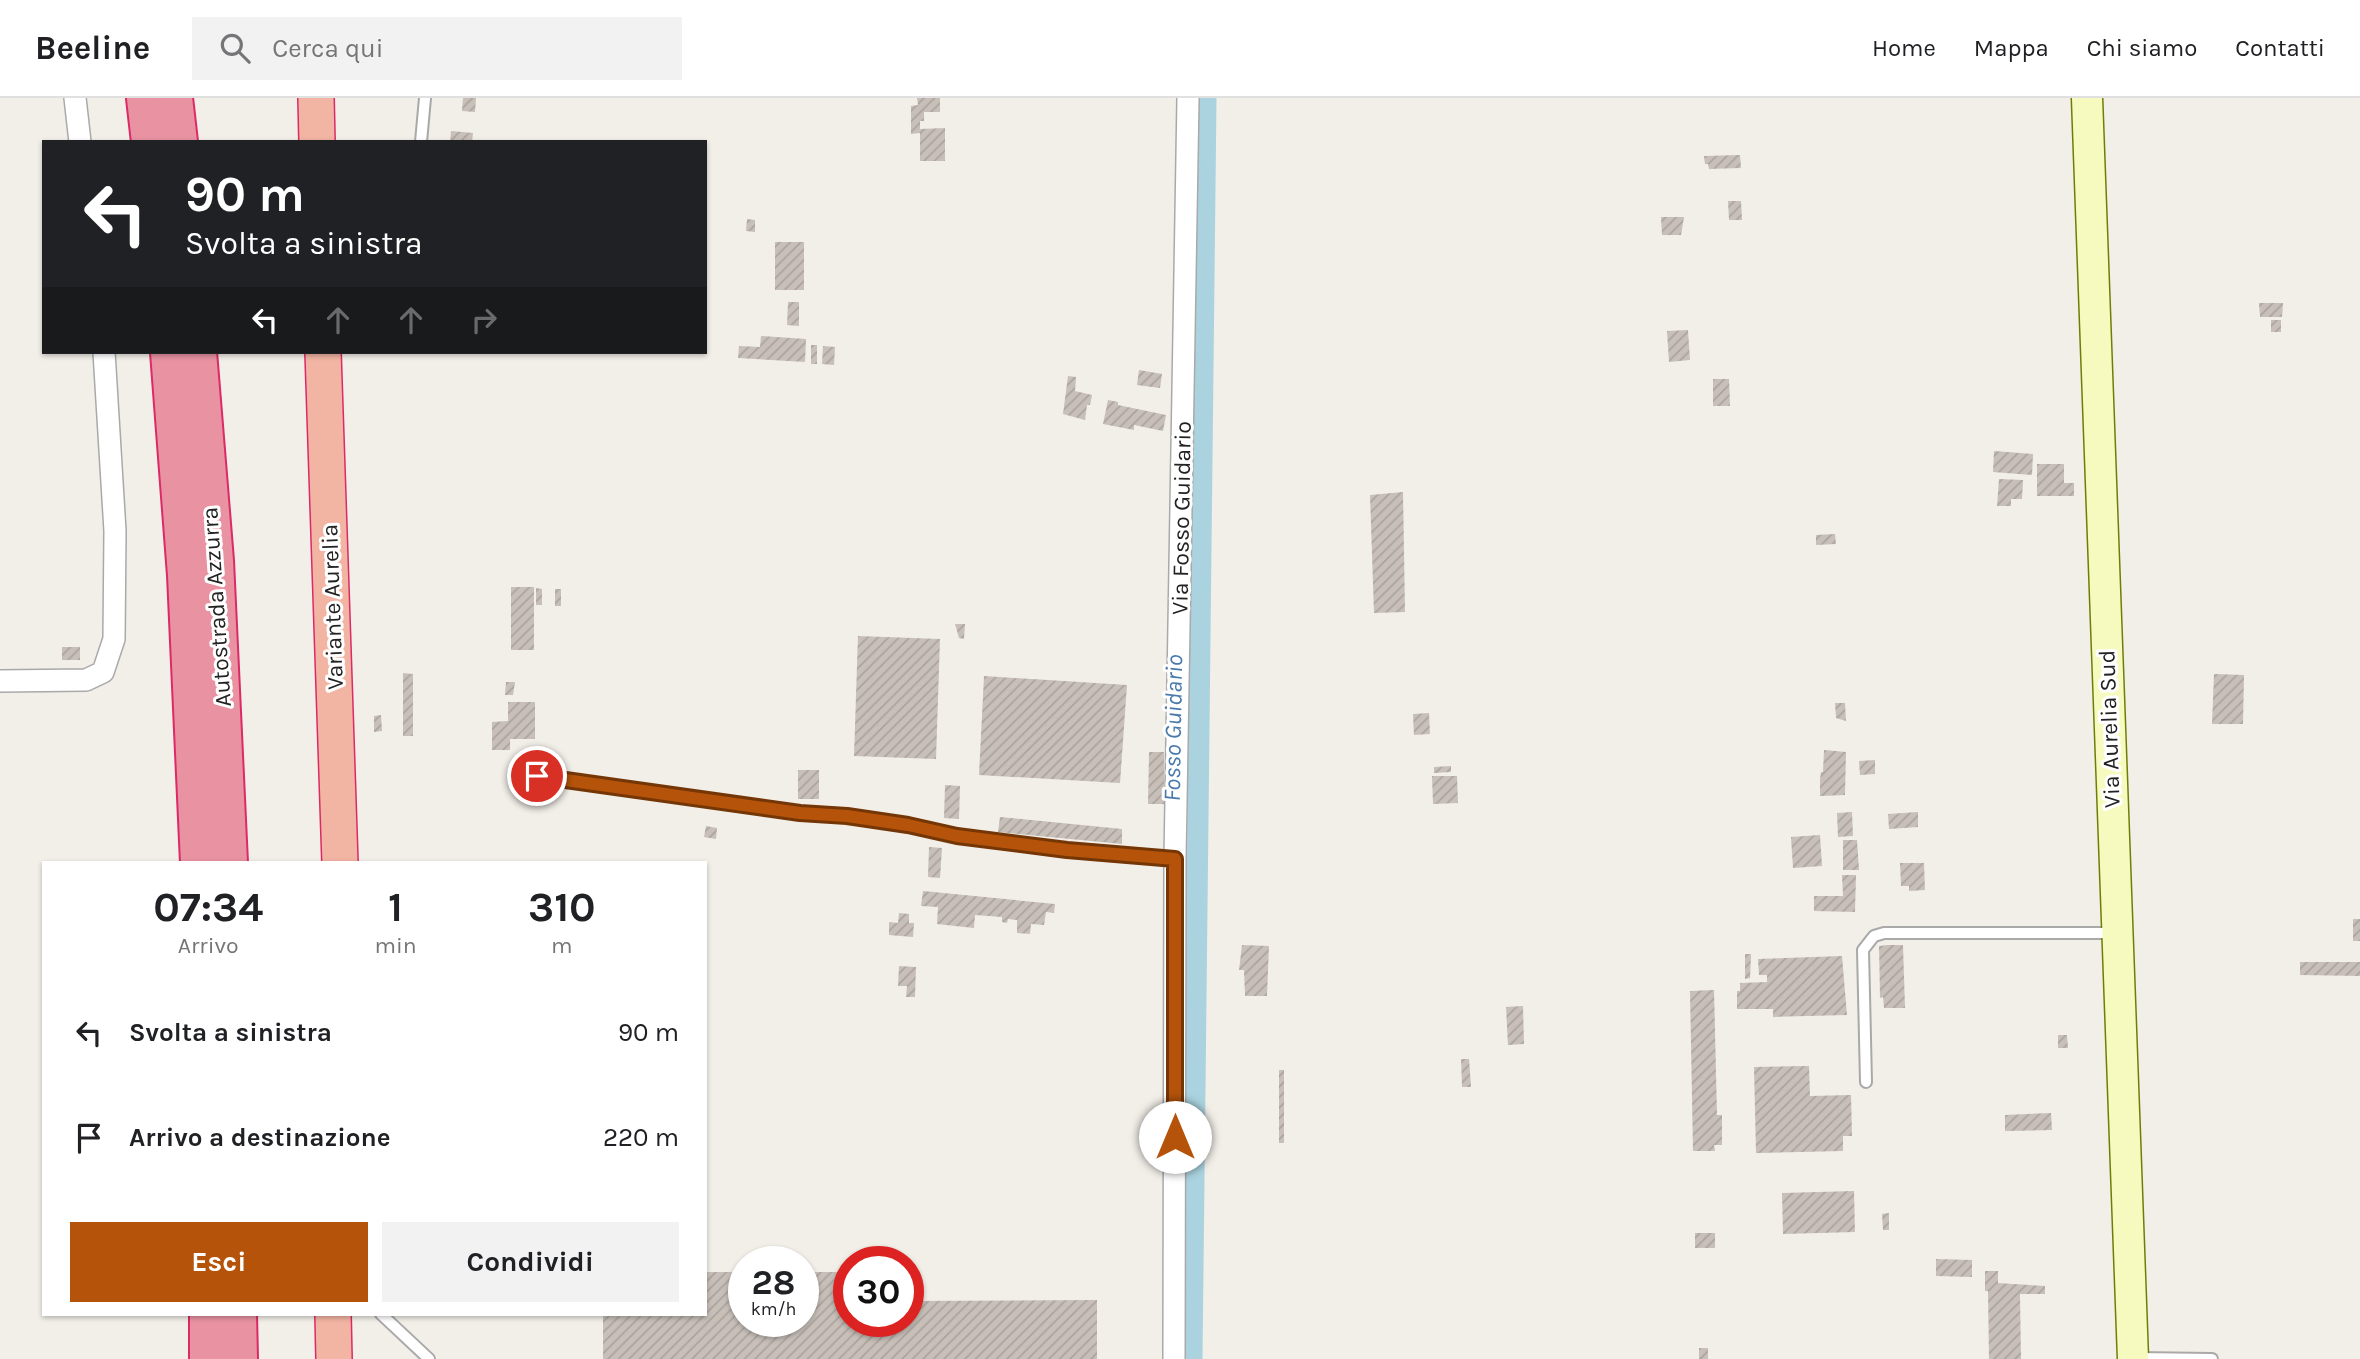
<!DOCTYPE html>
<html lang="it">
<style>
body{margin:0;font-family:Karla,sans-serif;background:#f2f2f2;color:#202124;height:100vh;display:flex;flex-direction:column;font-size:26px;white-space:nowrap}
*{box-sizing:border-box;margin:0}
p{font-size:23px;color:#757577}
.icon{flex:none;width:38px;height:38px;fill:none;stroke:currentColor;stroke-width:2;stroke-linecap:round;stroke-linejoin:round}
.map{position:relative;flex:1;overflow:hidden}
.panel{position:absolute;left:42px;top:763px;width:665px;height:455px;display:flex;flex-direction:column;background:#fff;border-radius:0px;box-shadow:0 2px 5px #0004}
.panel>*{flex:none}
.hud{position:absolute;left:42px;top:42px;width:665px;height:214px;border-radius:0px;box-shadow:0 2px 5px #0004;background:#202124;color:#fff;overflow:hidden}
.speed{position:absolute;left:728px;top:1148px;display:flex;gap:14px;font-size:35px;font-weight:700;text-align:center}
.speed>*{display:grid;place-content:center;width:91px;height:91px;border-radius:50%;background:#fff;box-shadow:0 2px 5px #0004;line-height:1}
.speed small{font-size:18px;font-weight:400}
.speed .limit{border:10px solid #d22;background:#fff;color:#111}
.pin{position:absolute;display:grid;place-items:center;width:60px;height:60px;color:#fff;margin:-30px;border:4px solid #fff;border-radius:50%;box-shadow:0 2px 7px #0007}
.me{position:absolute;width:77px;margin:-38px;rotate:0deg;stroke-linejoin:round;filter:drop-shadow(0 0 5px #0008)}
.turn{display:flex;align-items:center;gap:24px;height:147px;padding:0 28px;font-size:32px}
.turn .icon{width:91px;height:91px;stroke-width:2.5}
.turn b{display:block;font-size:49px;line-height:60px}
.lanes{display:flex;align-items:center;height:66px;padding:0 28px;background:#0003;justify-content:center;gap:35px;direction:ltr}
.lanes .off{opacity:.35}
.eta{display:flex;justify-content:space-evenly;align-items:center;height:119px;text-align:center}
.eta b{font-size:42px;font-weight:700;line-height:49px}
.cta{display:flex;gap:14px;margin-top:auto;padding:14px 28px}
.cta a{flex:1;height:80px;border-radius:0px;background:#b45309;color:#fff;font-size:28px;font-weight:700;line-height:80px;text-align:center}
.cta a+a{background:#f2f2f2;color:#202124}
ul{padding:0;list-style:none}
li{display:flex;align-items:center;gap:21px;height:105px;padding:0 28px}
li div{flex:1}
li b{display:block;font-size:26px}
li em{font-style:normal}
header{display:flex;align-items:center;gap:42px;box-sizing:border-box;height:98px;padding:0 35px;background:#fff;border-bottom:2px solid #e0e0e0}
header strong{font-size:33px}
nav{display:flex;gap:38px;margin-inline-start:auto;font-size:24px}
.search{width:490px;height:63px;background:#f2f2f2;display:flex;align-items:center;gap:18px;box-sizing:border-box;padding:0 24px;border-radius:0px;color:#757577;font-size:26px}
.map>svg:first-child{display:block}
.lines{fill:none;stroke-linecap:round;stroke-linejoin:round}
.canal{stroke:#aad3df;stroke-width:21}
.building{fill:url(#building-hatch)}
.service-casing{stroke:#a9a9a9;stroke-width:14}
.minor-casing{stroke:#a9a9a9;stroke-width:24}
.secondary-casing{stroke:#707d05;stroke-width:33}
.trunk-casing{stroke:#dc2a67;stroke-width:38}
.motorway-casing{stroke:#dc2a67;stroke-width:42}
.service{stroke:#fff;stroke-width:10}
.minor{stroke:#fff;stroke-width:21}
.secondary{stroke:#f7fabf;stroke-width:30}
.trunk{stroke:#f2b4a3;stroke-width:35}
.motorway{stroke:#e892a2;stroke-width:38}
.route-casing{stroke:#753606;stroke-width:18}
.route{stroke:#b45309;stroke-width:12}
.labels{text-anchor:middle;stroke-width:6;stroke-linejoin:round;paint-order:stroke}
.street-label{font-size:23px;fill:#222;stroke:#fff}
.water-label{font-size:24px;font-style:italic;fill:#4a7aab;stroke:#fff}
</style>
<header>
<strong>Beeline</strong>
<div class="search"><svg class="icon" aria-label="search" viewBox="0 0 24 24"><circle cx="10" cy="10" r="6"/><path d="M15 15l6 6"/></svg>Cerca qui</div>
<nav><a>Home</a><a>Mappa</a><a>Chi siamo</a><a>Contatti</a></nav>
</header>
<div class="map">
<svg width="2360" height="1261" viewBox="0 0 2360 1261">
<defs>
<pattern id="building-hatch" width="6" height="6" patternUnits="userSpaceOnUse" patternTransform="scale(1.75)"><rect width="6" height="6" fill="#c7bfb8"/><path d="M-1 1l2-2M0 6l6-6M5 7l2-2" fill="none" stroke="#aba49e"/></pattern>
</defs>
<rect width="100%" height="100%" fill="#f2efe9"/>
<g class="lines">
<path class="canal" d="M1192,1261l14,-1261"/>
</g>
<g class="building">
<path d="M463,0h13l-1,14 -13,-1z"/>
<path d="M917,0h23v14h-16v9h-4v8l25,-1v33h-25v-28l-9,1v-28l7,-1z"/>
<path d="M451,33l22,2 -1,9h-22z"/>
<path d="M1740,57l1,13 -32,1 -1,-5h-3l-1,-8z"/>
<path d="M1728,103h13l1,19h-13z"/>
<path d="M1661,119h23l-3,18h-19z"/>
<path d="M747,121l8,1v12l-9,-1z"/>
<rect x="775" y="144" width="29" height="48"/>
<path d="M788,204h11v24l-12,-1z"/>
<path d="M2259,205h24l-1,14h-22z"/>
<rect x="2271" y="222" width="10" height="12"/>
<path d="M1688,232l2,30 -21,2 -2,-31z"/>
<path d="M761,238l45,3 -1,23 -67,-4 1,-12 21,1z"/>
<rect x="811" y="247" width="6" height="19"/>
<path d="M823,248l12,1 -1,18 -12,-1z"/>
<path d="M1139,272l23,4 -2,14 -23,-3z"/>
<path d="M1068,278l8,1 -1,14 17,4 -2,10h-3l-2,15 -22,-6z"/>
<path d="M1713,281h16l1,27h-17z"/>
<path d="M1108,302l10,2v3l48,10 -3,16 -29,-6v5l-31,-6z"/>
<path d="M1994,353l39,3 -1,21 -39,-3z"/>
<path d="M2037,366h27v19h10v13h-37z"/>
<path d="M1999,381l24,1 -1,19h-11v7h-14z"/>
<path d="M1403,394l2,120 -31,1 -4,-118z"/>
<path d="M1835,436l1,10 -20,1v-10z"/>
<rect x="511" y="489" width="23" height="63"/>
<path d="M536,490l6,1v16h-6z"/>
<rect x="555" y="491" width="6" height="17"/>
<path d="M955,526h10l-1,15 -5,-1z"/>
<path d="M858,538l82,3 -4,120 -82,-3z"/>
<rect x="62" y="549" width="18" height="13"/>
<path d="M403,575l10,1v62h-10z"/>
<path d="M2214,576l30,1 -1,49h-31z"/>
<path d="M984,578l143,9 -7,98 -141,-8z"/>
<path d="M506,584h9l-2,13h-8z"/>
<path d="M508,604h27v37h-25v11h-18v-28l16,-1z"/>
<path d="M1835,605h10l1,18 -10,-3z"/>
<path d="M1429,615l1,21 -16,1 -1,-21z"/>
<path d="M381,617l1,16 -8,1v-16z"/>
<path d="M1824,652l22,2 -1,43 -25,1v-16l1,-8h2z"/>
<path d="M1149,654h15v52h-16z"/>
<path d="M1875,662v14l-15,1 -1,-14z"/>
<path d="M1451,668v6l-17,1v-6z"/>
<rect x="798" y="672" width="21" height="29"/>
<path d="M1432,678h25l1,27 -25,1z"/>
<path d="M945,687l15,1 -1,33 -15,-1z"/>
<path d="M1852,714l1,24 -15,1 -1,-24z"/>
<path d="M1918,714v15l-29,2 -1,-15z"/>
<path d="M1000,719l122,12v15l-124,-12z"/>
<path d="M706,728l11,2 -1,11 -12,-2z"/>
<path d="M1820,737l2,31 -29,2 -2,-31z"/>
<path d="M1843,742h14l2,30h-16z"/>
<path d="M929,749l13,1 -2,30 -12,-1z"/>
<path d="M1900,765h24l1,27 -16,1v-5h-8z"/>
<path d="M1842,777h14l-1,37 -41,-1v-15h29z"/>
<path d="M923,793l132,13 -1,9 -8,-1 -2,13 -13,-1 -1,10 -13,-1v-13l-9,-1 -1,4 -5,-1v-5l-27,-2 -1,13 -37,-4 1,-17 -17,-1z"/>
<path d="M899,815l10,1v9h5l-1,14 -24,-2v-13l9,1z"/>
<rect x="2353" y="821" width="7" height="22"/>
<path d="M1242,847l27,1 -2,50h-22l-1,-26h-5z"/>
<path d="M1888,847h15l2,63h-21l-1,-11 -3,1 -1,-52z"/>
<path d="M1745,856h6l-1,24 -5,1z"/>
<path d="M1842,858l5,59 -74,2v-8h-36v-18h3v-8l27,-1v-7h-8l-1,-16z"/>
<path d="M2300,864h60v14l-60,-1z"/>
<path d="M899,868l17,1 -1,30h-9l1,-11h-9z"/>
<path d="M1714,892l3,125h5v30h-8l1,6h-22l-3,-160z"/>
<path d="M1523,908l1,38 -16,1 -2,-38z"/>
<path d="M2058,937h9l1,13h-10z"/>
<path d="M1461,961h8l2,28h-9z"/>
<path d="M1809,968l1,30 41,-1 1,41h-9v15l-87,2 -2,-86z"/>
<rect x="1279" y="972" width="5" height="73"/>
<path d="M2051,1015l1,17 -47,1v-16z"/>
<path d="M1854,1093l1,41 -72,2 -1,-41z"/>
<path d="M1889,1115v17h-6l-1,-16z"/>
<rect x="1695" y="1135" width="20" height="15"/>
<path d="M1936,1161l36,1v17l-36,-1z"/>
<path d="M1985,1173h13v12l47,3v8h-25l1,65h-32l-1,-68h-3z"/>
<path d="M705,1174h39v49h59v-49h46v49h59v-20l189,-1v59h-494v-45h102z"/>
<rect x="1699" y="1250" width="9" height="11"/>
</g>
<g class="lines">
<defs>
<g id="service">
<path d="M421,44l4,-44"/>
<path d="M537,678l263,37 47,3 61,9 49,11 110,14 108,9"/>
<path d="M1866,984l-3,-132 11,-14 10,-3h232"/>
<path d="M381,1216l48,45"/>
<path d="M2136,1260l76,1"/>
</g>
<g id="minor">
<path d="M75,0l5,44"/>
<path d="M0,583l86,-1 17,-8 11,-33 1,-108 -11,-179"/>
<path d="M1174,1261l1,-500 13,-761"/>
</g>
<path id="secondary" d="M2087,0l46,1261"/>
<g id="trunk">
<path d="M316,0l1,44"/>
<path d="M323,254l17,511"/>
<path d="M333,1216l1,45"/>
</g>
<g id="motorway">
<path d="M146,0l5,44"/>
<path d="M173,0l5,44"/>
<path d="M170,254l17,223 13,288"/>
<path d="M197,254l17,209 14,302"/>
<path d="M209,1216v45"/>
<path d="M237,1216l1,45"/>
</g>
</defs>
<use href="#service" class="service-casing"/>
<use href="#minor" class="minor-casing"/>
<use href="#secondary" class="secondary-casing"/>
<use href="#trunk" class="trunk-casing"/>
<use href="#motorway" class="motorway-casing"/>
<use href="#service" class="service"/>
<use href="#minor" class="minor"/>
<use href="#secondary" class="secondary"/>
<use href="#trunk" class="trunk"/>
<use href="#motorway" class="motorway"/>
</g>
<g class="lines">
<defs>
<path id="route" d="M537,678l263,37 47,3 61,9 49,11 110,14 108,9v278"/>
</defs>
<use href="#route" class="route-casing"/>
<use href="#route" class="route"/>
</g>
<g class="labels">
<g class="street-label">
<text transform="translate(1181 420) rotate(-89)" y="8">Via Fosso Guidario</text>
<text transform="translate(216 509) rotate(-94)" y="8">Autostrada Azzurra</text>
<text transform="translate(332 509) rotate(-92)" y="8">Variante Aurelia</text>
<text transform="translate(2109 631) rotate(-92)" y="8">Via Aurelia Sud</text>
</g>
<g class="water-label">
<text transform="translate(1173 630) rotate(-89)" y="8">Fosso Guidario</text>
</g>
</g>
</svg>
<div class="speed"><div>28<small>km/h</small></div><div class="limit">30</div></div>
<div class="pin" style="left:537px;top:678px;background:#d93025"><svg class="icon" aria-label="arrive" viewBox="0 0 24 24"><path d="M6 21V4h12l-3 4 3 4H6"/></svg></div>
<svg class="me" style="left:1175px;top:1039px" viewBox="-20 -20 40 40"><circle r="19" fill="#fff"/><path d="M0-13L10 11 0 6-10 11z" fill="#b45309"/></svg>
<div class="hud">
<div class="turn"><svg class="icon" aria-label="left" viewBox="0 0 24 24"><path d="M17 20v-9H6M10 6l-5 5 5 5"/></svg><div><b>90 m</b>Svolta a sinistra</div></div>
<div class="lanes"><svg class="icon" aria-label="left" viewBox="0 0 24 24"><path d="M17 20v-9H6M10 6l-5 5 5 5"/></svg><svg class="icon off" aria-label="ahead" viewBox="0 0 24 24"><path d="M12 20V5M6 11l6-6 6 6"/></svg><svg class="icon off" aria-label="ahead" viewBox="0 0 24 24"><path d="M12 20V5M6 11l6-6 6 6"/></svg><svg class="icon off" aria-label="right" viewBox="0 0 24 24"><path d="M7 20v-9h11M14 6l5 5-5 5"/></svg></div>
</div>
<section class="panel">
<div class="eta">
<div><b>07:34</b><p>Arrivo</p></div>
<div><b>1</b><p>min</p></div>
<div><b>310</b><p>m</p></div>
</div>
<ul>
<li><svg class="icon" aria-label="left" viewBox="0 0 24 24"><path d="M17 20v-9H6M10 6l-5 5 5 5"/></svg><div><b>Svolta a sinistra</b></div><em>90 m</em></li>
<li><svg class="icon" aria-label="arrive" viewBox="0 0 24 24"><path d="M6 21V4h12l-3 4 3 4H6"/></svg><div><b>Arrivo a destinazione</b></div><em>220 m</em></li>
</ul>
<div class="cta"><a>Esci</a><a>Condividi</a></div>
</section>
</div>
